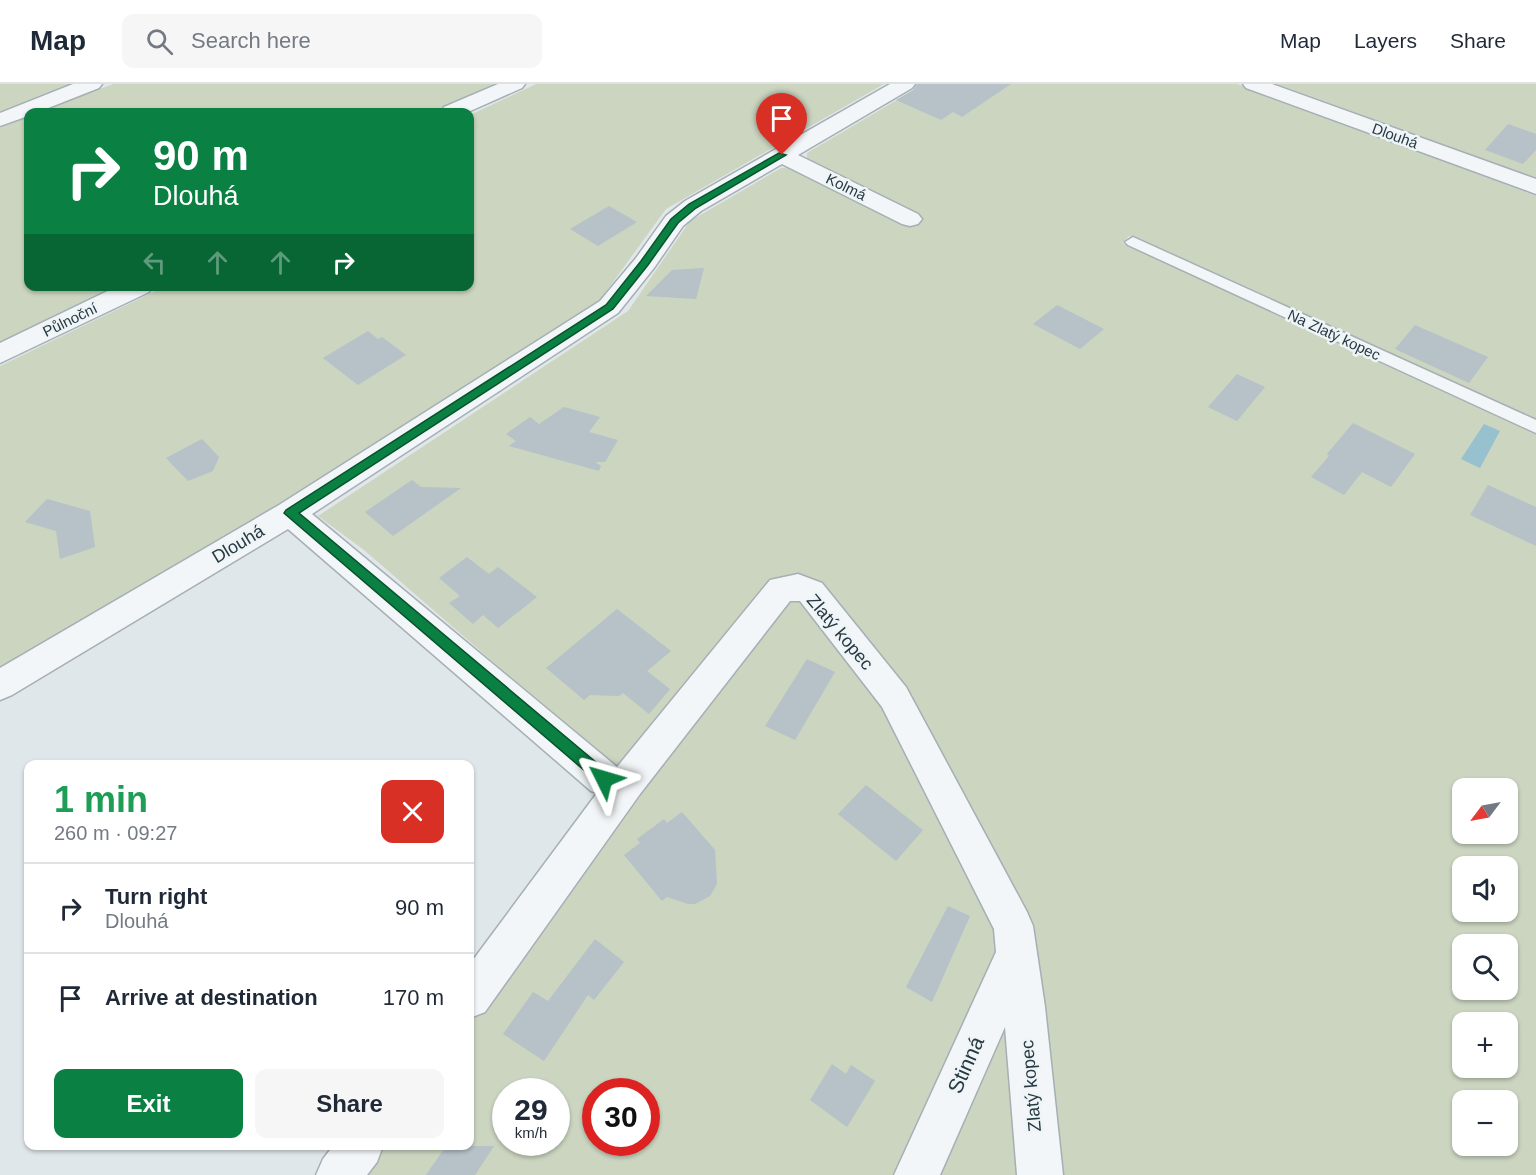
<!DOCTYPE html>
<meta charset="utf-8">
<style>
body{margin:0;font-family:Arial,sans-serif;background:#f6f6f7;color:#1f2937;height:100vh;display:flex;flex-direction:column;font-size:22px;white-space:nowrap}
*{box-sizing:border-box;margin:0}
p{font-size:20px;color:#747a83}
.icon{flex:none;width:33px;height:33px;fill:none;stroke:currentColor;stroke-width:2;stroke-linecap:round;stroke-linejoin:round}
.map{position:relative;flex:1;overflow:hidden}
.drawer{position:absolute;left:24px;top:676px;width:450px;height:390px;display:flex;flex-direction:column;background:#fff;border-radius:12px;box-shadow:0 2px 4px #0004}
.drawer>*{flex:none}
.hud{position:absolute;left:24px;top:24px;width:450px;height:183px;border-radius:12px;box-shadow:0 2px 4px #0004;background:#0b8043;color:#fff;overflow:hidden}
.needle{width:39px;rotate:238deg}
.buttons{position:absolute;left:1452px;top:694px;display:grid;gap:12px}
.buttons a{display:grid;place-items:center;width:66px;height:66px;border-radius:12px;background:#fff;box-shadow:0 2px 4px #0004;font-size:30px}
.speed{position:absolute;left:492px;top:994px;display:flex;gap:12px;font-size:30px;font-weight:700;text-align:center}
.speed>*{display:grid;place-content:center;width:78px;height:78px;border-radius:50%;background:#fff;box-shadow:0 2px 4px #0004;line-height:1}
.speed small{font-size:15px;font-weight:400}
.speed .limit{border:9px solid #d22;background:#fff;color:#111}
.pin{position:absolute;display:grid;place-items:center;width:51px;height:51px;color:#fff;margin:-62px -26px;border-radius:50% 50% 50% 0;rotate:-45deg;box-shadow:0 0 6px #0007}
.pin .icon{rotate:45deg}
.me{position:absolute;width:66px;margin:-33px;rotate:310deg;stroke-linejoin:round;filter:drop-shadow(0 0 4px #0008)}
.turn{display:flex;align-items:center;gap:21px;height:126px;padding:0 30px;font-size:27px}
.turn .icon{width:78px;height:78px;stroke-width:2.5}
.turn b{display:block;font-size:42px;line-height:51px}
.lanes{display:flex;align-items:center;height:57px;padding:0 30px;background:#0003;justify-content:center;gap:30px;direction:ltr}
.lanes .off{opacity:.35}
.round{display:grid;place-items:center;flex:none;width:63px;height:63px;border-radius:12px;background:#f6f6f7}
.summary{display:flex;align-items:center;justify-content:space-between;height:102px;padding:0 30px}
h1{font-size:36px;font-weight:800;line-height:45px;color:#1e9e55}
.action{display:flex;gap:12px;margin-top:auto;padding:12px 30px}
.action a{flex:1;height:69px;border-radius:12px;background:#0b8043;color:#fff;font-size:24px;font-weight:800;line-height:69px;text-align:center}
.action a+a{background:#f6f6f7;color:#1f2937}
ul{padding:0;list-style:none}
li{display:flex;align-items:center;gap:18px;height:90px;padding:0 30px;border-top:2px solid #e0e1e3}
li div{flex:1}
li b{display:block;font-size:22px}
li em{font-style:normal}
header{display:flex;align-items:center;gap:36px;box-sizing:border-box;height:84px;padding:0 30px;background:#fff;border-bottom:2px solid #e0e1e3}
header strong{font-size:28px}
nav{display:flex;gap:33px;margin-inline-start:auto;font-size:21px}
.search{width:420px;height:54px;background:#f6f6f7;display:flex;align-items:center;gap:15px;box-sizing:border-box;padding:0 21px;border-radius:12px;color:#747a83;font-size:22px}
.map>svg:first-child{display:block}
.green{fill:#cbd5c0;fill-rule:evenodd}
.water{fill:#97c1ce}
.building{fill:#b6c1c8}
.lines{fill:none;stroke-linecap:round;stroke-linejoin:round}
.lane-casing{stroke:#a5afb5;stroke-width:3}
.street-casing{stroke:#a5afb5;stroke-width:3}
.lane{fill:#f3f6f8;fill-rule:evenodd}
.street{fill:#f3f6f8;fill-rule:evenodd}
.route{fill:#0b8043;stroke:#07532c;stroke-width:1.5}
.labels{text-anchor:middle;stroke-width:5;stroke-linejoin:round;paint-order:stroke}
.far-street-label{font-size:15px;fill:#273943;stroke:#eff5f7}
.street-label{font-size:18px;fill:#273943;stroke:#eff5f7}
.near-street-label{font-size:21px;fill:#273943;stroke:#eff5f7}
</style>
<header>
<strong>Map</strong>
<div class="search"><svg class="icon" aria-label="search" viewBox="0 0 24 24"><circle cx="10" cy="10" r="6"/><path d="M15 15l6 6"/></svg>Search here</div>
<nav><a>Map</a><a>Layers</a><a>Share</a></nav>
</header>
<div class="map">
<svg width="1536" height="1091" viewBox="0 0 1536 1091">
<rect width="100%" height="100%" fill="#e0e7ea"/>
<g class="green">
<path d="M0,0h73l-73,29z"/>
<path d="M113,0h385l-62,28h-397z"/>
<path d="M536,0h348l-218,125 -66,91 -306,197 -294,171v-302l164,-79 306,-1v-171z"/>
<path d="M924,0h313l299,112v226l-407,-186 -7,7 414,191v741h-479l-29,-213 -126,213h-546l21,-29h93v-128l184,-254 -35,7 -255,-221 -46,-34 310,-205 62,-90 91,-53 11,-1 74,37 13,-10 -72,-35v-6zM1462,705h46v45h-46zM1462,783h46v45h-46zM1462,861h46v45h-46zM1462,939h46v45h-46zM506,1008h50v51h-50zM596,1008h50v51h-50zM1462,1017h46v45h-46z"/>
<path d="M1277,0h259v94z"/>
<path d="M28,33v169l90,1 -118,56v-215z"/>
<path d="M1016,934l14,157h-97l64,-144z"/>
</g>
<path class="water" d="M1484,340l16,7 -20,37 -19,-9z"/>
<g class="building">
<path d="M917,0h94l-49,33 -9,-5 -12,8 -45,-20 17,-10z"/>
<path d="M1508,40l28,10v16l-13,14 -38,-14z"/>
<path d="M609,122l28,16 -39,24 -28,-17z"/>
<path d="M704,184l-8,31 -50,-3 26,-26z"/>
<path d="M1057,221l47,24 -24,20 -47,-25z"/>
<path d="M1415,241l73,32 -19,26 -74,-34z"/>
<path d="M368,247l10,8 4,-2 24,18 -48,30 -35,-27z"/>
<path d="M1237,290l28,13 -28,34 -29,-14z"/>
<path d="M564,323l36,10 -11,15 29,8 -13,22h-10l6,4 -2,5 -90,-25 7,-5 -10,-7 24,-17 9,7z"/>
<path d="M1353,339l62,31 -24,33 -29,-15 -18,23 -33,-18 18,-21 -2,-2z"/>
<path d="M202,355l17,18 -6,14 -25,10 -22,-23z"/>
<path d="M412,396l9,7 40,1 -68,48 -28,-24z"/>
<path d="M1488,401l48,22v39l-66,-31z"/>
<path d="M47,415l43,12 5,36 -35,12 -4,-28 -31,-9z"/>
<path d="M467,473l22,17 9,-7 39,30 -39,31 -15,-13 -10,9 -24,-21 11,-7 -21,-18z"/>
<path d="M617,525l54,42 -24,20 23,18 -21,25 -26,-21 -4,3 -29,-1 -6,5 -38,-32z"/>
<path d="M807,575l28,13 -40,68 -30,-14z"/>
<path d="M866,701l57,45 -27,31 -58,-47z"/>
<path d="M682,728l33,38 2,34 -7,12 -15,8h-7l-21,-7 -5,4 -38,-46 16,-12 -3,-4 27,-20 3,4z"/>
<path d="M948,822l22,10 -38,86 -26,-15z"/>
<path d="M595,855l29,23 -30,38 -6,-5 -44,66 -41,-27 30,-42 15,9z"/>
<path d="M832,980l14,10 5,-9 24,16 -28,46 -37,-27z"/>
<path d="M446,1062h48l-19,29h-49z"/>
</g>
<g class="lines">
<defs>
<path id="lane" d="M1133,153l403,183v13l-408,-188 -3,-3z"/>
<g id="street">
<path d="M73,0h29l-3,4 -61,24h-10v4l-28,10v-13z"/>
<path d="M498,0h27l-3,4 -54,24h-27l3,-5z"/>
<path d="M890,0h25l-3,4 -114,67 120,59 4,5 -4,5 -8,2 -8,-2 -120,-60 -81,47 -18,15 -29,42 -36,45 -306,201 305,253 153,-187 28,-6 24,9 84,104 121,225 6,14 12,81 18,168h-46l-12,-148 -65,148h-46l102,-223 -2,-23 -112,-222 -82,-106h-10l-150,193 -155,218 -15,6v-54l127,-171 -6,-2 -303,-262 -276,166 -12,5v-32l279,-163 321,-204 36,-43 30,-42 19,-15z"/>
<path d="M1243,0h29l264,95v15l-290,-106z"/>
<path d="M118,202h34l-3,6 -149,71v-20z"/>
<path d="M333,1062h50l-6,16 -10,13h-51l7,-16z"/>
</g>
</defs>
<use href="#lane" class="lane-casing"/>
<use href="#street" class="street-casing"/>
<use href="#lane" class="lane"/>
<use href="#street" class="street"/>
</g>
<path class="route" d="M779,69l7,2 -90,53 -18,15 -30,42 -35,44 -314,204 311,261 2,5 -2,4 -6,2 -5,-2 -315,-270 2,-3 320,-205 35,-44 30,-42 18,-15z"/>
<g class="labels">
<g class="far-street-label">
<text transform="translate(1395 52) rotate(20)" y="5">Dlouhá</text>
<text transform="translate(846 103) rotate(26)" y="5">Kolmá</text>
<text transform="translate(70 236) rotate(-26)" y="5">Půlnoční</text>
<text transform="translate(1334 251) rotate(25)" y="5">Na Zlatý kopec</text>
</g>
<g class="street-label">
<text transform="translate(238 460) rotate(-31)" y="6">Dlouhá</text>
<text transform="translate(840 548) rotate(50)" y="6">Zlatý kopec</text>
<text transform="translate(1031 1002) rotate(-95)" y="6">Zlatý kopec</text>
</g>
<g class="near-street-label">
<text transform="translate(966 981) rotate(-66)" y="7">Stinná</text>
</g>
</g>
</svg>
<div class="buttons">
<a><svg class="needle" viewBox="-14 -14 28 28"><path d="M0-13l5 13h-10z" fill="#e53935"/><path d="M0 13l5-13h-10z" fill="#747a83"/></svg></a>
<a><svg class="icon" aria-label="sound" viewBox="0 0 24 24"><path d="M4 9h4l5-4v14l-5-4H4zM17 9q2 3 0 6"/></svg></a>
<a><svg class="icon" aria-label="search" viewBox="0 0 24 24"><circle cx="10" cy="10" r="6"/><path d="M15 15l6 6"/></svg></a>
<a>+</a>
<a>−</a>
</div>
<div class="speed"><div>29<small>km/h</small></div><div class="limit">30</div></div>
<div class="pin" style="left:782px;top:71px;background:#d93025"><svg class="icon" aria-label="arrive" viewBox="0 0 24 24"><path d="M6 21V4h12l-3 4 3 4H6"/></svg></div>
<svg class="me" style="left:604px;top:695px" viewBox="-20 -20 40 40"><path d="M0-17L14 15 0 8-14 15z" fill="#0b8043" stroke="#fff" stroke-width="4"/></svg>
<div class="hud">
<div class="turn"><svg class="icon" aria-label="right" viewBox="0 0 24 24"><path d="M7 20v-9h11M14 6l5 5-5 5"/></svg><div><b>90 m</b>Dlouhá</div></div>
<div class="lanes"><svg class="icon off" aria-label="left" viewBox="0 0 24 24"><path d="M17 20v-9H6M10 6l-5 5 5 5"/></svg><svg class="icon off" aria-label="ahead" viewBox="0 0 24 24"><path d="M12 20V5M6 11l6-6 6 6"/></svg><svg class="icon off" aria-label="ahead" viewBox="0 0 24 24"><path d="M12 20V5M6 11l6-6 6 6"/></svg><svg class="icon" aria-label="right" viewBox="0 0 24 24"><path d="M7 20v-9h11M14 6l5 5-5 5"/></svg></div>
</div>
<section class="drawer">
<div class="summary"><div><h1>1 min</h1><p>260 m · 09:27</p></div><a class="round" style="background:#d93025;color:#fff"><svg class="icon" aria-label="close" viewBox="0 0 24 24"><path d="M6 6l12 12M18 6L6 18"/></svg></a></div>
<ul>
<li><svg class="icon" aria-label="right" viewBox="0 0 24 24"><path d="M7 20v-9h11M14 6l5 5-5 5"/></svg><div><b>Turn right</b><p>Dlouhá</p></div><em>90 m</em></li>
<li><svg class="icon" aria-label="arrive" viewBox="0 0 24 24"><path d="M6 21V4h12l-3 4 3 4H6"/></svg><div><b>Arrive at destination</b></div><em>170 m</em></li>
</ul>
<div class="action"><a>Exit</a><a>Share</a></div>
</section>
</div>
